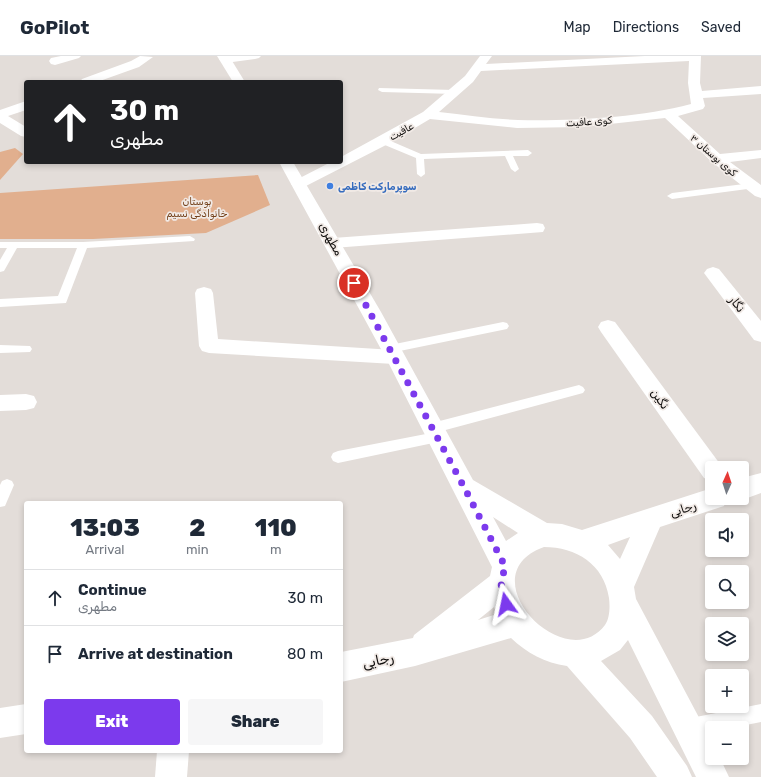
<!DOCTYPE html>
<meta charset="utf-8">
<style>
body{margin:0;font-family:Rubik,"Noto Naskh Arabic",sans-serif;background:#f6f6f7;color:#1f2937;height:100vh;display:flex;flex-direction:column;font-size:15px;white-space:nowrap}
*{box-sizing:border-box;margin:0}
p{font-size:13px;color:#747a83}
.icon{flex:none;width:22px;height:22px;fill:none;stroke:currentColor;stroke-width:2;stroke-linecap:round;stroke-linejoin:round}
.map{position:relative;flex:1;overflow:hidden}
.details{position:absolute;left:24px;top:445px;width:319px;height:252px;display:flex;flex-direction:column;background:#fff;border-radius:4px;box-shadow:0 2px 6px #0003}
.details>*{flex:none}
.top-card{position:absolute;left:24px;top:24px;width:319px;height:84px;border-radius:4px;box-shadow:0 2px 6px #0003;background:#202124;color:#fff;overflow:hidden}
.needle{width:26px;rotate:3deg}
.tools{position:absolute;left:705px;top:405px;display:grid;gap:8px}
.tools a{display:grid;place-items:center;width:44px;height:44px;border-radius:4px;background:#fff;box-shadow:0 2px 6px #0003;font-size:20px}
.pin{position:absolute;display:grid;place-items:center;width:34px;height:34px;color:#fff;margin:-17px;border:2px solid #fff;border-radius:50%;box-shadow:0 1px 4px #0007}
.me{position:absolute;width:44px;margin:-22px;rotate:348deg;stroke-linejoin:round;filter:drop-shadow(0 0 3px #0008)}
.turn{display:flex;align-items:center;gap:14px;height:84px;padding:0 20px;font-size:18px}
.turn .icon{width:52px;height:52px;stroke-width:2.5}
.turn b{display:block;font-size:28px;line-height:34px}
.eta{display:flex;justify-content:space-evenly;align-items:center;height:68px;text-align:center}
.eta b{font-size:24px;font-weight:800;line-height:28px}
.action{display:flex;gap:8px;margin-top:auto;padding:8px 20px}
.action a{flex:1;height:46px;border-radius:4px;background:#7c3aed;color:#fff;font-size:16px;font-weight:800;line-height:46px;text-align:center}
.action a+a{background:#f6f6f7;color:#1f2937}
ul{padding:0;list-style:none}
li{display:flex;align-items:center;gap:12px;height:56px;padding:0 20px;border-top:1px solid #e0e1e3}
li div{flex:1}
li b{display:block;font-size:15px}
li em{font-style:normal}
header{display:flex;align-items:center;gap:24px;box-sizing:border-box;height:56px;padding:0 20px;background:#fff;border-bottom:1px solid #e0e1e3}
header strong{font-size:19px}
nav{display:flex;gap:22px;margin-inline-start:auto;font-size:14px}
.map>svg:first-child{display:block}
.green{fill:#e1af8e}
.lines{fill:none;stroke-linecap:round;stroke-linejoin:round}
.service{fill:#fff;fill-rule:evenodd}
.minor{fill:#fff;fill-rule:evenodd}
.tertiary{fill:#fff;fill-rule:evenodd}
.route{stroke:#7c3aed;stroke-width:7;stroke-dasharray:0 12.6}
.shop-dot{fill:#3f7fe0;stroke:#f1eae6;stroke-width:1.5}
.labels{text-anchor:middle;stroke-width:3.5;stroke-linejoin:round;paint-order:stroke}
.far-street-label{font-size:10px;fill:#0e0c0b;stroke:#f1eae6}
.far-shop-label{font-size:10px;font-weight:bold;fill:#366cbe;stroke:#f1eae6;text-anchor:start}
.far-park-label{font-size:10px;fill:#75431d;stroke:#f1eae6}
.street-label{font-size:12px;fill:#0e0c0b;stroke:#f1eae6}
.near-street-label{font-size:14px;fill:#0e0c0b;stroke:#f1eae6}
</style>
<header>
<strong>GoPilot</strong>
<nav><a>Map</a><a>Directions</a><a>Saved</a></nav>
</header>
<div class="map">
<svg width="761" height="721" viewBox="0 0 761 721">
<rect width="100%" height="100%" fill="#e3ddd9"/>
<g class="green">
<path d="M15,92l8,6 -23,26v-28z"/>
<path d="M258,119l12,30 -64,28 -113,6h-93v-46z"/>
</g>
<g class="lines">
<g class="service">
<path d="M379,32l76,2 4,2 -4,2 -73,-2 -4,-2z"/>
<path d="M380,83h6l35,15 107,-4 4,3 -4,3h-15l6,13 -4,3 -4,-3 -6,-13 -81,3 1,15 -4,3 -4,-3 -1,-16 -36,-15 -1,-2z"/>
<path d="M752,127l5,3 -2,2 -83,11 -5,-3 5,-3z"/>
<path d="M190,180l5,3 -1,2 -107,7 -21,55 -66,4v-8l58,-3 19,-48h-60l-13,23 -4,1v-12l7,-12h-7v-6h83z"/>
<path d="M503,266l4,1 2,3 -2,3 -117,24 -4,-1 -2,-3 2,-3 4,-1z"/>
<path d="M0,289l30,1 2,3 -2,3 -30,1z"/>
<path d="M579,329l4,2 2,3 -2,3 -145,39 5,1 2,4 -2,4 -5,1 -100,21 -5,-2 -2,-4 2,-4 5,-2 93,-18 -4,-1 -2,-4 2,-4 5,-1z"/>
<path d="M7,423l5,2 2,4 -9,21 -5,1v-22l2,-4z"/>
<path d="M761,648v18l-30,6h-19v4l-26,5 -6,-3 -3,-6 3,-6 6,-3z"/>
</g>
<g class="minor">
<path d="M61,0h20l-2,2 -24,7 -4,-1 -2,-3 2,-3z"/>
<path d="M140,0l13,1 -14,10 -42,15h-17l2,-3 49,-18z"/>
<path d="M261,0l-2,2 -4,1 -30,4 -4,-2 -2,-2 4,-3z"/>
<path d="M480,0h12l-6,8 159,-8h56l-1,27 2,8 59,-5v8l-58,4 2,8 -2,3 -25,7 42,38 41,-4v8l-31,4 31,23v13l-6,-2 -43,-34 -47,-44 -83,9 -65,1 -87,-9 -42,25 -84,43 -5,2 -5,-2 -3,-3 3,-3 37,-19h10v-5l82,-45 42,-36zM689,5l-1,22 3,21c-52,14 -119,17 -173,16 -26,-1 -53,-5 -79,-8l34,-30 8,-11z"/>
<path d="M26,45v9l-18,6 18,11v10l-5,-1 -21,-13v-13z"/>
<path d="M537,167l6,1 2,4 -2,4 -210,16 -6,-1 -3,-4 3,-4 6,-1z"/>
<path d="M713,211l6,2 42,52v21l-7,-2 -47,-63 -3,-4 3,-4z"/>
<path d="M204,231l7,2 2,4 5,46 176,11 7,2 3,5 -3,5 -7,2 -185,-11 -7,-2 -3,-5 -4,-53 2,-4z"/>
<path d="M608,264l7,2 105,142 2,4h-10v13l-8,-3 -103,-146 -3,-5 3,-5z"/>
<path d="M26,338l8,2 3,6 -3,6 -8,2 -26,1v-16z"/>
<path d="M157,695h32l-2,26h-32z"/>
</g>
<g class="tertiary">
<path d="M217,0h12l16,26h-12z"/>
<path d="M279,106h14l88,150 92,168 74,43 15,1 20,6 130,-42v10h15l-3,8 -64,21 -26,60 2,12 76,143v16h8l9,19h-33l-68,-137 -8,10 -19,11 51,55 35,50 5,11h-35l-27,-39 -63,-72c-22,-3 -40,-13 -56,-28l-96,28 -74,16v-30l72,-14 1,-3 76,-59 2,-9 -104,-205zM493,461l25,16 -12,8zM630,481l-10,22 -12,-14zM544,491c32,0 60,17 65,51 1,8 1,20 -4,27 -40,53 -139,-50 -61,-78zM494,551l3,7 -19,6z"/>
<path d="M761,417v20l-19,7 -4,-2h4v-20z"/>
<path d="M26,648v30l-26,4v-30z"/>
</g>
</g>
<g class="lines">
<path class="route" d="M354,227l110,204 41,79 -4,18 5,20"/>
</g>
<circle class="shop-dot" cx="330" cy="130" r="4"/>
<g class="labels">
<g class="far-street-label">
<text transform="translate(589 65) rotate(-4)" y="4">کوی عافیت</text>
<text transform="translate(401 75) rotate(-29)" y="4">عافیت</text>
<text transform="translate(714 99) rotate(41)" y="4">کوی بوستان ۳</text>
</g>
<g class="far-shop-label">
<text x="338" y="134">سوپرمارکت کاظمی</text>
</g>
<g class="far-park-label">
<text x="197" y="149">بوستان<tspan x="197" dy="12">خانوادگی نسیم</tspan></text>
</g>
<g class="street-label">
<text transform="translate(331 183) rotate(61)" y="4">مطهری</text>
<text transform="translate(737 248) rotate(52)" y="4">نگار</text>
<text transform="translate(660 343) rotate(54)" y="4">نگین</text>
<text transform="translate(683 453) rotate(-18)" y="4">رجایی</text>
</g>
<g class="near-street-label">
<text transform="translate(378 604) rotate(-12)" y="5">رجایی</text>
</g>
</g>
</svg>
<div class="tools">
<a><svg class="needle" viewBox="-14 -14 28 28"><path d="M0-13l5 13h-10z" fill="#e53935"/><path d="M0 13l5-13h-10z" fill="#747a83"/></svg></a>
<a><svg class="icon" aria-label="sound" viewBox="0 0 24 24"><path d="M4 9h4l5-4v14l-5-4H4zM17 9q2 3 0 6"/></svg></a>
<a><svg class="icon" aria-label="search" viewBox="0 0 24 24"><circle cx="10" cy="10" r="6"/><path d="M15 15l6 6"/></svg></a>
<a><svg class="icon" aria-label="layers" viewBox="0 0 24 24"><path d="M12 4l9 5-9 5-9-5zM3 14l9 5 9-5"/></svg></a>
<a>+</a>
<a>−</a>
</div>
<div class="pin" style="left:354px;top:227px;background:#d93025"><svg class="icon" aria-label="arrive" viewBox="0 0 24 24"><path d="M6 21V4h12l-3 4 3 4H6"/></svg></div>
<svg class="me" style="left:506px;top:548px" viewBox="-20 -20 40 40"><path d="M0-17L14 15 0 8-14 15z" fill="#7c3aed" stroke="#fff" stroke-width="4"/></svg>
<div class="top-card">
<div class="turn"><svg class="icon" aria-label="ahead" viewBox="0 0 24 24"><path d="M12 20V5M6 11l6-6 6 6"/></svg><div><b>30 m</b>مطهری</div></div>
</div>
<section class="details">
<div class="eta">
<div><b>13:03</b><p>Arrival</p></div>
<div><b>2</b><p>min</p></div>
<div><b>110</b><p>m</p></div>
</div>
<ul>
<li><svg class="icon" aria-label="ahead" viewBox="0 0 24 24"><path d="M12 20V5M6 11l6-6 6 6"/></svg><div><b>Continue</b><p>مطهری</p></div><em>30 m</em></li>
<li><svg class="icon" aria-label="arrive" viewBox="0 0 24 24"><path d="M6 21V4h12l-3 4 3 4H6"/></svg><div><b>Arrive at destination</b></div><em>80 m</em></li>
</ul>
<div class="action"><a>Exit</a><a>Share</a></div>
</section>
</div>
